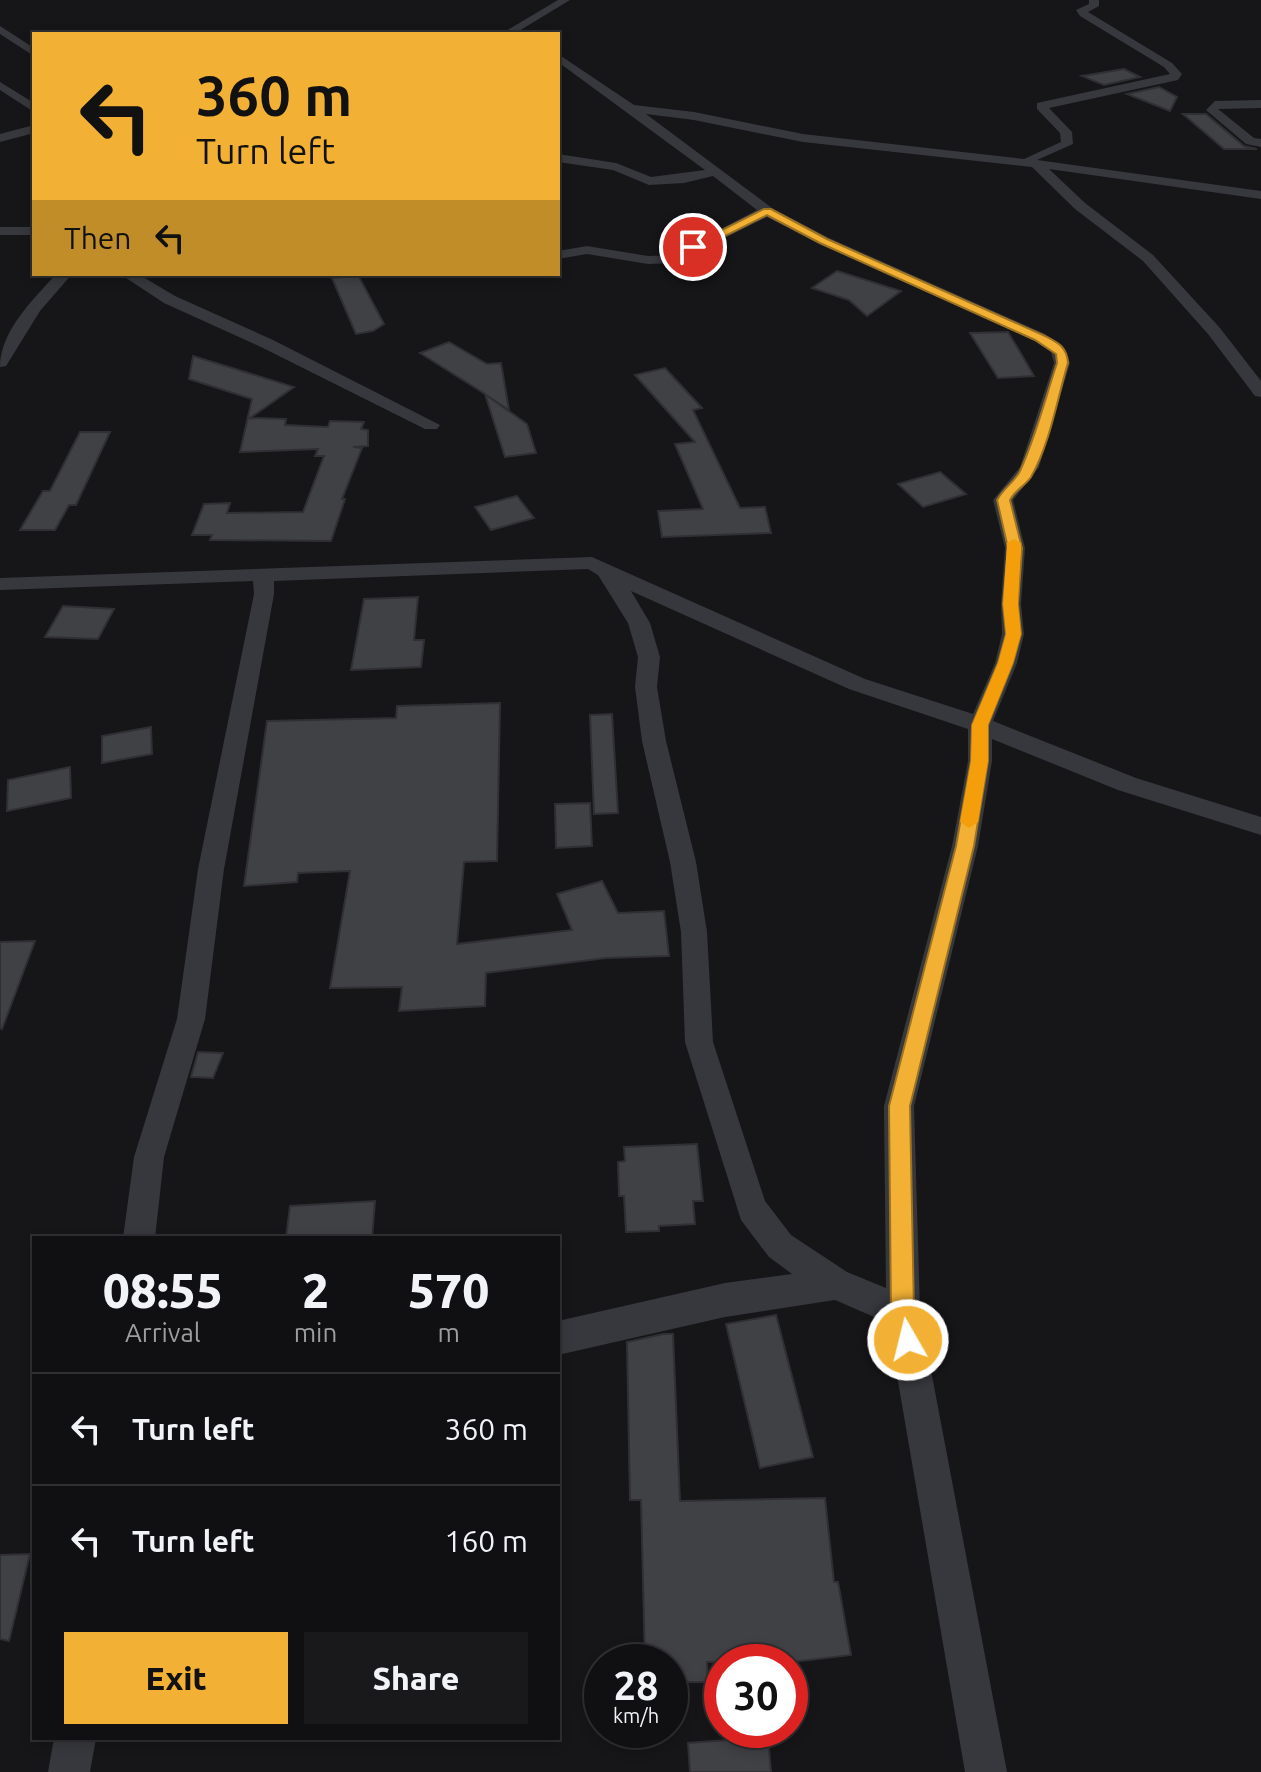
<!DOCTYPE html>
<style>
body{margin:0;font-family:Ubuntu,sans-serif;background:#19191b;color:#f1f3f6;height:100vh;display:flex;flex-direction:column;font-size:30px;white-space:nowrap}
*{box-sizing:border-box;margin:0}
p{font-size:26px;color:#9c9d9f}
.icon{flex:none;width:44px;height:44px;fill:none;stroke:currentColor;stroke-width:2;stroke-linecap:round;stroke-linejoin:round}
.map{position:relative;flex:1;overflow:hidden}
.drawer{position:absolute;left:32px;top:1236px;width:528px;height:504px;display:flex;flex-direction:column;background:#101012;border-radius:0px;box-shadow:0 4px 12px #0003,0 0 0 2px #303032}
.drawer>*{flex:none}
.guide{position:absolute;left:32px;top:32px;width:528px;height:244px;border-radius:0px;box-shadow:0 4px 12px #0003,0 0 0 2px #303032;background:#f2b134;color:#111;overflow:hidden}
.speed{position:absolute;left:584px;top:1644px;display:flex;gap:16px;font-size:40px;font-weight:700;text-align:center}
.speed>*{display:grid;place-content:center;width:104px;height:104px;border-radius:50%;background:#101012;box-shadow:0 4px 12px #0003,0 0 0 2px #303032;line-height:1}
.speed small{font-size:20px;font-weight:400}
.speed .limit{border:12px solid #d22;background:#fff;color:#111}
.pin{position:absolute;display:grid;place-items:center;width:68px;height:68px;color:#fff;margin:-34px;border:4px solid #fff;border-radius:50%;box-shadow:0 2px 8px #0007}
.me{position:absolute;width:88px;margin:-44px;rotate:352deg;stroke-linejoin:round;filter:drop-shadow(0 0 6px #0008)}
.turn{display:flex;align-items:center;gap:28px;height:168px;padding:0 32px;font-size:36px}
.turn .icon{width:104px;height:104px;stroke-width:2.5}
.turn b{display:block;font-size:56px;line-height:68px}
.then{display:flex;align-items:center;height:76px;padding:0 32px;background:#0003;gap:16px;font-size:30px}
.eta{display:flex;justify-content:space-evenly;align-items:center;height:136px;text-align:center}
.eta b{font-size:48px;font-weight:800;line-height:56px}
.button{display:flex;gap:16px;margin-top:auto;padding:16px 32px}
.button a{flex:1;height:92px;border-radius:0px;background:#f2b134;color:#111;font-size:32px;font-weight:800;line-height:92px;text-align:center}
.button a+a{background:#19191b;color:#f1f3f6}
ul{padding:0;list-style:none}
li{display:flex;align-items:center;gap:24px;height:112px;padding:0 32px;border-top:2px solid #303032}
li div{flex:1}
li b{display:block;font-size:30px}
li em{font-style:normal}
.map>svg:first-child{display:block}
.building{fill:#404145;stroke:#303034;stroke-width:2}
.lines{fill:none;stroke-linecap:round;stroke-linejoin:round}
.minor{fill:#37383d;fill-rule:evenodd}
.route{fill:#f2b134;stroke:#9d7322;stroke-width:2}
.slow{fill:#f59e0b}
</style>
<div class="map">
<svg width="1261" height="1772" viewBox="0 0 1261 1772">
<rect width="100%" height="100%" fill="#161618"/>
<g class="building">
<path d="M1124,69l16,8 -36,8 -22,-9z"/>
<path d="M1159,87l18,10 -7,14 -43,-17z"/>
<path d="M1183,114h23l38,32 13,3h-33z"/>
<path d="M837,271l64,20 -34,25 -18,-16 -37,-12z"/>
<path d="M358,275l26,49 -11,7 -17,3 -24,-56z"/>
<path d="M1008,332l15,25 11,19 -36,2 -28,-45z"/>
<path d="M449,342l38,22 14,-1 8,47 -23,-15 41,29 9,29 -31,4 -20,-63 -65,-41z"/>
<path d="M193,356l101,31 -44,31 36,1 -1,6 43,2 2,-6 34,1 -3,7 7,1v16l-15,1 9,1 -20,51h3l-14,42 -121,-1 2,-5h-20l12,-31 26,-1 -3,10 76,-1 21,-56h-9l3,-7 -78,3 12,-53 -63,-20z"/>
<path d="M665,368l37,40 -9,2 47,98 25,-1 6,26 -109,4 -4,-26 45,-2 -28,-65 20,-2 -60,-67z"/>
<path d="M80,432h30l-34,73h-7l-14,25h-35l23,-39h7z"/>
<path d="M940,472l26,22 -43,13 -25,-23z"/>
<path d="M517,496l17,22 -43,12 -16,-23z"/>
<path d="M418,597l-4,43h10l-3,27 -70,3 13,-71z"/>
<path d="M63,606l51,3 -16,30 -53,-2z"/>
<path d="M500,703l-3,158 -33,1 -7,82 115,-14 -15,-36 45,-13 16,32 46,-2 5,45 -63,2 -120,15 -1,33 -86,5 3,-24 -72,1 20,-117 -52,2 -1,9 -53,4 23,-165 129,-3 1,-12z"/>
<path d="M612,714l6,99 -24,1 -4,-99z"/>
<path d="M151,727l1,27 -50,9v-27z"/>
<path d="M70,767l1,31 -64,13 1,-31z"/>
<path d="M590,803l2,43 -36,2 -1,-44z"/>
<path d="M35,941l-33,88 -2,-1v-86z"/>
<path d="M198,1052l25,1 -10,25 -22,-1z"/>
<path d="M697,1144l6,57h-10l2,23 -36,2v5l-33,1 -2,-36h-5l-1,-34 7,-1 -1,-14z"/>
<path d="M375,1201l-3,37h-86l4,-32z"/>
<path d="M776,1315l37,142 -53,11 -34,-144z"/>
<path d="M663,1334h10l7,167 145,-3 9,84h4l13,73 -59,7h-85l1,20h-38v-20h-25l-4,-162h-11l-3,-158z"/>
<path d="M30,1554l-21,87 -9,-2v-84z"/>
<path d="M768,1737l3,35h-81l-2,-29z"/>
</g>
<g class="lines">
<g class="minor">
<path d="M558,0h12l-56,34h-13z"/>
<path d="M1089,0h10v6l-11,6 84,51 10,11 -4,6 -129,28 23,24 1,12 -36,16 224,31v8l-212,-30 36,34 68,52 67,73 41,53v16l-6,-1 -47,-62 -65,-73 -68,-52 -43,-42 -229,-25 -109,-22 -48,-6 126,94 57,30 216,96 18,12 7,17 -31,104 -26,33 12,48 -4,56 3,30 -7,29 -24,58 143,57 125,39v18l-143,-45 -126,-51v22l-14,85 -64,260 6,206 87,460h-42l-77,-449 -53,-23 -110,17 -167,38v-34l167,-38 67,-9 -23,-17 -28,-37 -56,-178 -4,-110 -11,-70 -28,-121 -7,-54 3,-30 -10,-34 -30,-48 -10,-6 -314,12v13l-50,275 -19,150 -41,138 -9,81h-32l11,-81 43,-138 21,-150 56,-275 -1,-13 -253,9v-12l592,-21 273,122 108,35 22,-51 7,-29 -1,-30 4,-56 -12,-48 27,-33 34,-104 -3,-11 -18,-12 -214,-96 -52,-27 -93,46 -26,1 -61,-10 -29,5v-8l29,-5 61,10 23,-1 86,-45 -44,-34 -29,7 -35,2 -36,-15 -55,-8v-8l58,9 35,14 54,-7 -147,-108v-8l76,51 60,7 109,22 221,25 37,-17 -1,-9 -23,-24v-6l133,-29 -6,-7 -84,-51 -4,-6 13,-6zM631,591l218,98 119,40v32l-16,85 -68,260 2,182 -39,-16 -56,-37 -26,-34 -52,-159 -6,-110 -11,-70 -30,-121 -9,-54 3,-30 -10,-34z"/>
<path d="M0,26l34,22v8l-34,-22z"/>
<path d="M0,82l34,21v9l-34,-22z"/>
<path d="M1261,100v8l-43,1 36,29 7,1v8l-15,-3 -40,-34 9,-9z"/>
<path d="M34,125v8l-34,9v-8z"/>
<rect x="0" y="227" width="34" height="8"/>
<path d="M56,274h16l-32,37 -34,55 -6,1c0,-36 33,-67 56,-93z"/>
<path d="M120,274h18l37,22 98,44 167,85 -3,4h-12l-164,-82 -97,-44z"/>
<path d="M54,1738h42l-6,34h-42z"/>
</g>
</g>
<path class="route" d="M764,209h7l56,30 216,96c14,7 24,11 25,28 -11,36 -18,81 -37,114 -6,9 -16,13 -21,23l12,48 -4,56 3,30 -8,29 -25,62v36l-14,85 -64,260 4,206 6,28 -4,8 -8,4 -9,-4 -8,-36 -2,-206 67,-260 15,-85 1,-36 26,-62 8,-29 -3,-30 5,-56 -11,-48c6,-11 18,-19 23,-29 16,-35 25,-72 37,-108l-1,-9 -21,-14 -215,-97 -53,-28 -70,35 -9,-3z"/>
<path class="slow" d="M1014,539l7,4 -3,61 3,30 -8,29 -25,62v36l-10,61 -9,6 -9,-6 11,-61 1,-36 26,-62 8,-29 -3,-30 4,-61z"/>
</svg>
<div class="speed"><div>28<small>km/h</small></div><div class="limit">30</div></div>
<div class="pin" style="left:693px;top:247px;background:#d93025"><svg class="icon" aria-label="arrive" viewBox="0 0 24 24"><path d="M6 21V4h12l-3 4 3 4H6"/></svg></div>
<svg class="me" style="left:908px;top:1340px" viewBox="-20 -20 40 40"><circle r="17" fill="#f2b134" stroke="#fff" stroke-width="3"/><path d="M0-11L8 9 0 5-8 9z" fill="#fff"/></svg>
<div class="guide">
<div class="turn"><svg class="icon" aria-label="left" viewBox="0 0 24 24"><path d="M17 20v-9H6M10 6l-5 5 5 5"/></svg><div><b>360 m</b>Turn left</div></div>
<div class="then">Then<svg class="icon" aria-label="left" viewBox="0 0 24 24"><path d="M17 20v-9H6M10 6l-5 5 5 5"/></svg></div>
</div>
<section class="drawer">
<div class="eta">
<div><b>08:55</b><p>Arrival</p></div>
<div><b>2</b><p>min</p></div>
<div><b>570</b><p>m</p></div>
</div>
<ul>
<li><svg class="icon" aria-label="left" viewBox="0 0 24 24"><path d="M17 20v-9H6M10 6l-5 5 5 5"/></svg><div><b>Turn left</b></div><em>360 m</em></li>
<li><svg class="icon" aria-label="left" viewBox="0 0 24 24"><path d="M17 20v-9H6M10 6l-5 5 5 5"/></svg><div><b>Turn left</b></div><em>160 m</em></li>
</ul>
<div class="button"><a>Exit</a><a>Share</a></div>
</section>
</div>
